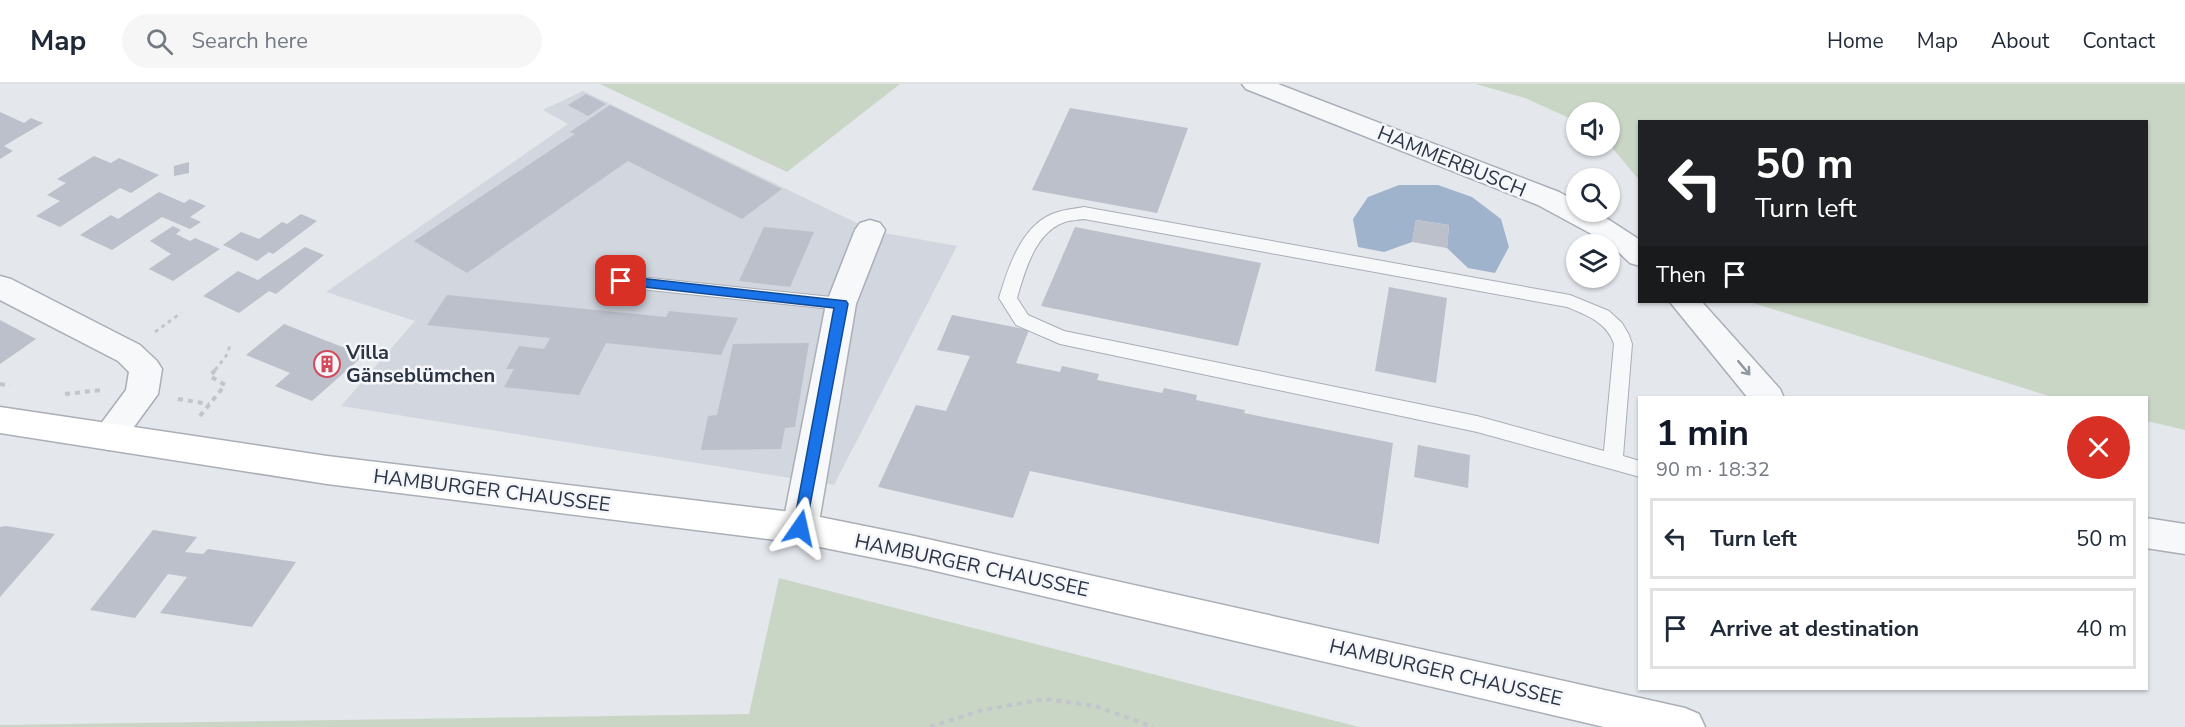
<!DOCTYPE html>
<meta charset="utf-8">
<style>
body{margin:0;font-family:"Nunito Sans",sans-serif;background:#f6f6f7;color:#1f2937;height:100vh;display:flex;flex-direction:column;font-size:22px;white-space:nowrap}
*{box-sizing:border-box;margin:0}
p{font-size:20px;color:#747a83}
.icon{flex:none;width:33px;height:33px;fill:none;stroke:currentColor;stroke-width:2;stroke-linecap:round;stroke-linejoin:round}
.map{position:relative;flex:1;overflow:hidden}
.sheet{position:absolute;left:1638px;top:312px;width:510px;height:294px;display:flex;flex-direction:column;background:#fff;border-radius:0px;box-shadow:0 2px 4px #0004}
.sheet>*{flex:none}
.top-card{position:absolute;left:1638px;top:36px;width:510px;height:183px;border-radius:0px;box-shadow:0 2px 4px #0004;background:#202124;color:#fff;overflow:hidden}
.controls{position:absolute;left:1566px;top:18px;display:grid;gap:12px}
.controls a{display:grid;place-items:center;width:54px;height:54px;border-radius:50%;background:#fff;box-shadow:0 2px 4px #0004;font-size:30px}
.pin{position:absolute;display:grid;place-items:center;width:51px;height:51px;color:#fff;margin:-26px;border-radius:12px;box-shadow:0 3px 9px #0006}
.me{position:absolute;width:66px;margin:-33px;rotate:11deg;stroke-linejoin:round;filter:drop-shadow(0 0 4px #0008)}
.turn{display:flex;align-items:center;gap:21px;height:126px;padding:0 18px;font-size:27px}
.turn .icon{width:78px;height:78px;stroke-width:2.5}
.turn b{display:block;font-size:42px;line-height:51px}
.then{display:flex;align-items:center;height:57px;padding:0 18px;background:#0003;gap:12px;font-size:22px}
.round{display:grid;place-items:center;flex:none;width:63px;height:63px;border-radius:32px;background:#f6f6f7}
.summary{display:flex;align-items:center;justify-content:space-between;height:102px;padding:0 18px}
h1{font-size:36px;font-weight:700;line-height:45px;color:#111827}
ul{padding:0;list-style:none}
li{display:flex;align-items:center;gap:18px;height:81px;margin:0 12px 9px;padding:0 6px;border:3px solid #e0e1e3;border-radius:0px}
li div{flex:1}
li b{display:block;font-size:22px}
li em{font-style:normal}
header{display:flex;align-items:center;gap:36px;box-sizing:border-box;height:84px;padding:0 30px;background:#fff;border-bottom:2px solid #e0e1e3}
header strong{font-size:28px}
nav{display:flex;gap:33px;margin-inline-start:auto;font-size:21px}
.search{width:420px;height:54px;background:#f6f6f7;display:flex;align-items:center;gap:15px;box-sizing:border-box;padding:0 21px;border-radius:33px;color:#747a83;font-size:22px}
.map>svg:first-child{display:block}
.built{fill:#d2d6de}
.green{fill:#c9d6c5}
.water{fill:#9fb4cc}
.building{fill:#bbc0ca}
.lines{fill:none;stroke-linecap:round;stroke-linejoin:round}
.lane-casing{stroke:#a9aeb7;stroke-width:2}
.street-casing{stroke:#a9aeb7;stroke-width:3}
.secondary-casing{stroke:#a9aeb7;stroke-width:3}
.path-far1{stroke:#c2c5cb;stroke-width:3;stroke-dasharray:4 4;stroke-linecap:butt}
.path{stroke:#c2c5cb;stroke-width:4;stroke-dasharray:5 5;stroke-linecap:butt}
.lane{fill:#f7f8fa;fill-rule:evenodd}
.street{fill:#f7f8fa;fill-rule:evenodd}
.secondary{fill:#fff;fill-rule:evenodd}
.oneway{stroke:#9196a0}
.route{fill:#1a73e8;stroke:#114b97;stroke-width:1.5}
.labels{text-anchor:middle;stroke-width:5;stroke-linejoin:round;paint-order:stroke}
.street-label{font-size:20px;fill:#2b3445;stroke:#f4f6f9}
.poi-label{font-size:20px;font-weight:bold;fill:#2b3445;stroke:#f4f6f9;text-anchor:start}
</style>
<header>
<strong>Map</strong>
<div class="search"><svg class="icon" aria-label="search" viewBox="0 0 24 24"><circle cx="10" cy="10" r="6"/><path d="M15 15l6 6"/></svg>Search here</div>
<nav><a>Home</a><a>Map</a><a>About</a><a>Contact</a></nav>
</header>
<div class="map">
<svg width="2185" height="643" viewBox="0 0 2185 643">
<rect width="100%" height="100%" fill="#e4e7ec"/>
<path class="built" d="M583,7l282,136 19,6 73,13 -123,239 -493,-79 74,-85 -89,-29 242,-168 -25,-14z"/>
<g class="green">
<path d="M600,0h300l-113,88z"/>
<path d="M1476,0h709v346l-38,-9 -1,-23 -94,-1 -302,-95h396v-180h-506l-1,58 -29,-35v-33h-34v9l-51,-23z"/>
<path d="M779,494l580,149h-1359v-2l749,-11z"/>
</g>
<path class="water" d="M1399,101h39l34,12 29,22 8,28 -14,26 -27,-5 -21,-20 2,-23 -33,-5 -4,22 -28,10 -26,-5 -5,-28 15,-22z"/>
<g class="building">
<path d="M586,10l20,10 -18,12 -20,-11z"/>
<path d="M610,21l172,84 -40,30 -114,-58 -161,112 -53,-32 161,-107 -5,-2z"/>
<path d="M1070,24l118,20 -31,85 -125,-23z"/>
<path d="M0,28l24,11 7,-5 12,5 -39,23 9,5 -13,8z"/>
<path d="M94,72l17,7 8,-5 40,17 -28,18 -11,-5 -60,39 -24,-11 24,-15 -13,-6 19,-12 -9,-4z"/>
<path d="M189,78v11l-15,3v-10z"/>
<path d="M159,108l25,11 6,-4 16,7 -16,11 11,5 -11,7 -28,-12 -50,33 -32,-15 31,-20 7,4z"/>
<path d="M301,130l16,7 -44,33 -4,-2 -12,9 -34,-16 18,-13 18,7 23,-17 5,2z"/>
<path d="M1416,136l33,5 -2,23 -35,-6z"/>
<path d="M173,142l8,4 -5,4 14,7 5,-3 25,11 -47,32 -24,-12 22,-15 -21,-13z"/>
<path d="M764,143l50,5 -24,55 -51,-6z"/>
<path d="M1075,143l186,36 -23,83 -197,-40z"/>
<path d="M305,163l19,8 -48,39 -7,-3 -30,22 -36,-17 35,-25 20,9z"/>
<path d="M1389,203l58,11 -11,85 -61,-12z"/>
<path d="M447,211l219,22 3,-6 69,7 -17,37 -115,-12 -27,52 -75,-8 10,-18h-8l13,-23 25,3 6,-11 -123,-13z"/>
<path d="M952,231l77,15 -13,33 44,9 2,-6 37,8 -2,6 65,13 2,-5 33,7 -1,5 49,10 -1,3 149,30 -14,101 -349,-73 -17,47 -135,-31 38,-82 30,6 24,-55 -33,-6z"/>
<path d="M0,236l36,19 -36,25z"/>
<path d="M284,240l43,17 37,14 -52,46 -37,-15 15,-13 -44,-18z"/>
<path d="M809,259l-14,84 -10,1 -4,21 -80,1 7,-34 9,-1 16,-71z"/>
<path d="M1418,361l52,10 -2,33 -54,-11z"/>
<path d="M6,442l49,8 -55,63v-70z"/>
<path d="M153,446l44,7 -12,15 18,2 5,-5 88,13 -44,65 -92,-14 27,-36 -19,-3 -33,44 -45,-8z"/>
</g>
<g class="lines">
<defs>
<g id="lane">
<path d="M1084,123l486,88 39,16 13,12 7,12 3,9 -9,112 17,5v16l-163,-45 -417,-88 -44,-19 -17,-27c9,-30 22,-71 53,-84 10,-4 21,-5 32,-7zM1084,135l483,88c19,8 40,15 47,37l-10,107 -127,-35 -413,-85 -36,-16 -11,-17c8,-27 18,-66 48,-76 6,-2 13,-2 19,-3z"/>
<path d="M621,191l220,23 6,1 3,5 -3,5 -6,1 -220,-23 -6,-2 -3,-4 3,-4z"/>
</g>
<g id="street">
<path d="M1242,0h36l281,108 17,9v11h21l43,28v26l-10,-3 -20,-19 -72,-39 -292,-116z"/>
<path d="M870,136l10,3 5,7 -29,74 -38,224 -5,11 -13,4 -13,-4 -5,-11 44,-224 29,-74 5,-7z"/>
<path d="M0,192l11,3 129,66 17,16 5,8 -4,25 -38,52 -12,4 -12,-4 -5,-9 35,-47 3,-18 -11,-11 -118,-61z"/>
<path d="M1670,218h32l78,87 4,9h-36z"/>
<path d="M2146,434l39,6v30l-39,-6z"/>
</g>
<path id="secondary" d="M0,323l327,49 473,57 114,23 771,172 14,6 6,13h-101l-690,-161 -114,-23 -473,-59 -327,-51z"/>
</defs>
<use href="#lane" class="lane-casing"/>
<use href="#street" class="street-casing"/>
<use href="#secondary" class="secondary-casing"/>
<g class="path-far1">
<path d="M155,248l26,-19"/>
<path d="M215,286l11,-14 4,-10"/>
</g>
<g class="path">
<path d="M0,300l10,2"/>
<path d="M65,310l37,-4"/>
<path d="M178,315l31,5"/>
<path d="M200,332l25,-31 -15,-9 6,-7"/>
<path d="M930,643l53,-17 62,-11 50,7 58,21"/>
</g>
<use href="#lane" class="lane"/>
<use href="#street" class="street"/>
<use href="#secondary" class="secondary"/>
</g>
<defs><path id="oneway-shaft" d="M-6 0H5M1.5-3L5.5 0L1.5 3" fill="none" stroke-width="1.6" stroke-linecap="round" stroke-linejoin="round" transform="scale(1.5)"/></defs>
<use class="oneway" href="#oneway-shaft" transform="translate(1744 284) rotate(50)"/>
<path class="route" d="M621,192l225,25 2,3 -43,228 -5,2 -5,-2 -2,-4 41,-220 -217,-24 -2,-3z"/>
<defs>
<symbol id="building-ring" viewBox="-11 -11 22 22"><circle r="9.5" fill="#f4f6f9" stroke="#d1495b" stroke-width="1.5"/><path d="M-4-6H4V6H1V3H-1V6H-4ZM-2.5-4.3h1.7v1.8h-1.7ZM.8-4.3h1.7v1.8H.8ZM-2.5-1h1.7V.8h-1.7ZM.8-1h1.7V.8H.8Z" fill="#d1495b"/></symbol>
</defs>
<g fill-rule="evenodd">
<use href="#building-ring" x="312" y="265" width="30" height="30"/>
</g>
<g class="labels">
<g class="street-label">
<text transform="translate(1452 77) rotate(22)" y="7">HAMMERBUSCH</text>
<text transform="translate(492 406) rotate(7)" y="7">HAMBURGER CHAUSSEE</text>
<text transform="translate(972 481) rotate(12)" y="7">HAMBURGER CHAUSSEE</text>
<text transform="translate(1446 588) rotate(13)" y="7">HAMBURGER CHAUSSEE</text>
</g>
<g class="poi-label">
<text x="346" y="275">Villa<tspan x="346" dy="23">Gänseblümchen</tspan></text>
</g>
</g>
</svg>
<div class="controls">
<a><svg class="icon" aria-label="sound" viewBox="0 0 24 24"><path d="M4 9h4l5-4v14l-5-4H4zM17 9q2 3 0 6"/></svg></a>
<a><svg class="icon" aria-label="search" viewBox="0 0 24 24"><circle cx="10" cy="10" r="6"/><path d="M15 15l6 6"/></svg></a>
<a><svg class="icon" aria-label="layers" viewBox="0 0 24 24"><path d="M12 4l9 5-9 5-9-5zM3 14l9 5 9-5"/></svg></a>
</div>
<div class="pin" style="left:621px;top:197px;background:#d93025"><svg class="icon" aria-label="arrive" viewBox="0 0 24 24"><path d="M6 21V4h12l-3 4 3 4H6"/></svg></div>
<svg class="me" style="left:800px;top:444px" viewBox="-20 -20 40 40"><path d="M0-17L14 15 0 8-14 15z" fill="#1a73e8" stroke="#fff" stroke-width="4"/></svg>
<div class="top-card">
<div class="turn"><svg class="icon" aria-label="left" viewBox="0 0 24 24"><path d="M17 20v-9H6M10 6l-5 5 5 5"/></svg><div><b>50 m</b>Turn left</div></div>
<div class="then">Then<svg class="icon" aria-label="arrive" viewBox="0 0 24 24"><path d="M6 21V4h12l-3 4 3 4H6"/></svg></div>
</div>
<section class="sheet">
<div class="summary"><div><h1>1 min</h1><p>90 m · 18:32</p></div><a class="round" style="background:#d93025;color:#fff"><svg class="icon" aria-label="close" viewBox="0 0 24 24"><path d="M6 6l12 12M18 6L6 18"/></svg></a></div>
<ul>
<li><svg class="icon" aria-label="left" viewBox="0 0 24 24"><path d="M17 20v-9H6M10 6l-5 5 5 5"/></svg><div><b>Turn left</b></div><em>50 m</em></li>
<li><svg class="icon" aria-label="arrive" viewBox="0 0 24 24"><path d="M6 21V4h12l-3 4 3 4H6"/></svg><div><b>Arrive at destination</b></div><em>40 m</em></li>
</ul>
</section>
</div>
